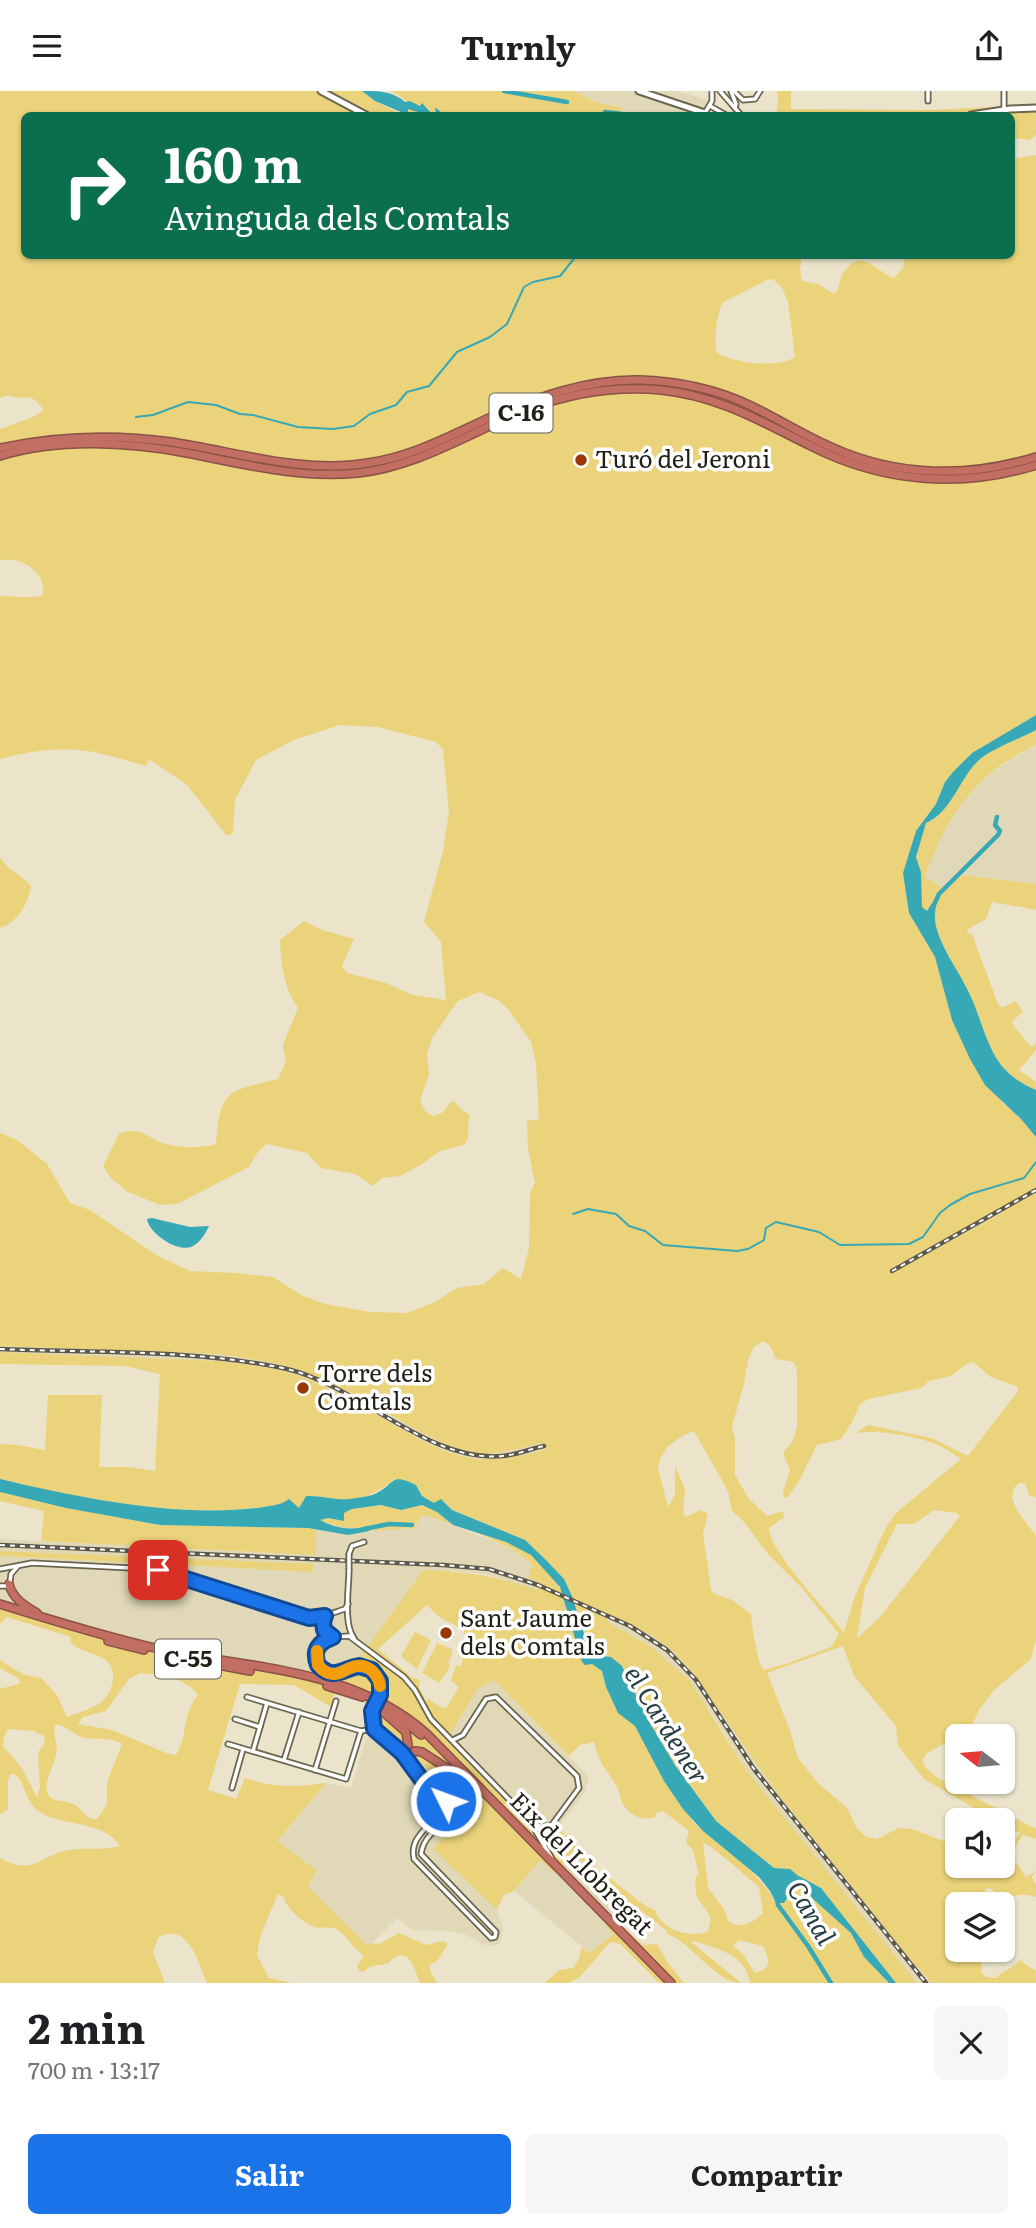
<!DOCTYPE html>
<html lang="es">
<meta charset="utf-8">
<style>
body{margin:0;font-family:Literata,serif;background:#f6f6f6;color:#202124;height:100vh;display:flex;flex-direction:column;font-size:26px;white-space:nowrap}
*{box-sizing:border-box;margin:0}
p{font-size:23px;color:#757577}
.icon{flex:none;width:38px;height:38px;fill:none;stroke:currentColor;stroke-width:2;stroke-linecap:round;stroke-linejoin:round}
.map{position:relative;height:1892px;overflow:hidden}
.drawer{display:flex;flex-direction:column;background:#fff;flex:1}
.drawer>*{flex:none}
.guide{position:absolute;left:21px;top:21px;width:994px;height:147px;border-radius:10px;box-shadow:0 2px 5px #0004;background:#0b6e4f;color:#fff;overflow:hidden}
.needle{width:46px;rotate:286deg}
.fabs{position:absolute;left:945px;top:1633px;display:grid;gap:14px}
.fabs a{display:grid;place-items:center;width:70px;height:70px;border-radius:10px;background:#fff;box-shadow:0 2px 5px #0004;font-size:35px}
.pin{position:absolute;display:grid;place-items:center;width:60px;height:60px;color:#fff;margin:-30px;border-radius:14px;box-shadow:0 4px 10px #0006}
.me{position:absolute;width:77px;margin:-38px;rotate:312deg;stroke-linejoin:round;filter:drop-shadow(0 0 5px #0008)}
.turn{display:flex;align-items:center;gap:24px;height:147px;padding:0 28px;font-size:32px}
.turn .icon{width:91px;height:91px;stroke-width:2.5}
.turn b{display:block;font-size:49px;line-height:60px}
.round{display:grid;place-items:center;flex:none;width:74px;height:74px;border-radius:10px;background:#f6f6f6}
.head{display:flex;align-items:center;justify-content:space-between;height:119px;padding:0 28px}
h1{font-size:42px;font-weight:700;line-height:52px}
.action{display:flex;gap:14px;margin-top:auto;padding:14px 28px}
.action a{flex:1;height:80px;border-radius:10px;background:#1a73e8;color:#fff;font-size:28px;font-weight:700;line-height:80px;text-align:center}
.action a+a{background:#f6f6f6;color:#202124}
header{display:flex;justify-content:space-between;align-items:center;height:91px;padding:0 28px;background:#fff;font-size:32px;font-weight:700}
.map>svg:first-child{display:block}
.built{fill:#e0d8b7}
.green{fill:#ead37a;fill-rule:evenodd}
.water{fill:#37a8b5}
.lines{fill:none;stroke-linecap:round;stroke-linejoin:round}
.stream{stroke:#37a8b5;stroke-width:2}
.canal{stroke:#37a8b5;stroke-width:4.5}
.street-casing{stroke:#6a654f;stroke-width:7}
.secondary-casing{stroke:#6a654f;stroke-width:9}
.highway-casing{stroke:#8a5247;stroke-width:10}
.street{stroke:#fff;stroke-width:3.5}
.secondary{stroke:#fff;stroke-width:5}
.highway{stroke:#c26e62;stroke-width:7}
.rail-casing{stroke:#5c584b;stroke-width:4.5}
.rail{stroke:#fff;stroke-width:2;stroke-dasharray:5;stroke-linecap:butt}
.street-bridge-casing{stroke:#6a654f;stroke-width:7;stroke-linecap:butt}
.street-bridge{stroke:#fff;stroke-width:3.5}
.route-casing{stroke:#114b97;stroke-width:18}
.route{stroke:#1a73e8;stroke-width:12}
.slow{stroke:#f59e0b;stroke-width:12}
.poi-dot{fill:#9a3504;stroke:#fff;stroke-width:2.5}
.labels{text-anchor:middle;stroke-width:7;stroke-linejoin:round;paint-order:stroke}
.shield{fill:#fff;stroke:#64625c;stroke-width:2}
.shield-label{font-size:23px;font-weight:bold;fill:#211f16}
.poi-label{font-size:24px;fill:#211f16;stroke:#fff;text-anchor:start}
.street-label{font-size:24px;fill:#211f16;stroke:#fff}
.water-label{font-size:26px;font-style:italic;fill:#263e42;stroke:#fff}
</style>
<header><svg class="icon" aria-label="menu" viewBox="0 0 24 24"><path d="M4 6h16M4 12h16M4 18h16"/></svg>Turnly<svg class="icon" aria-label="share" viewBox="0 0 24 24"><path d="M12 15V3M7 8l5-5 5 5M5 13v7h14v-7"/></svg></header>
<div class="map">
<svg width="1036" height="1892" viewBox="0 0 1036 1892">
<rect width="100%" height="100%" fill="#ebe4cb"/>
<g class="built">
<path d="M573,0h105l33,10 -11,14h-78l-1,-9 -23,-3z"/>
<path d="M1036,653v140l-74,-9 -16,15 -21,-12 11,-35 20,-34 31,-34z"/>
<path d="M1002,1117l2,4 -111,60 -2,-3z"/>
<path d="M0,1255l218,8 32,5 40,8 25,9 119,63 25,10 22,4 24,-1 38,-9 3,6 -41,10h-24l-23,-4 -27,-10 -66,-38 -147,-46 -218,-9z"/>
<path d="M426,1424l87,34 20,15 6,18 -3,9 -39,-14 -20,-4 -54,-3 -81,112 -193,-40 -90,-24 -19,-6 -16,-9 -12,1 -12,-3v-45l313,16 1,-7 -314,-14v-12l314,16 2,-25 32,5 23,-5 44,-2 5,-12z"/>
<path d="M602,1519l49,25 23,17 18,20 86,122 130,163 24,26h-15l-20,-23 -151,-190 -34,-57 -62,-67 -41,-23z"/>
<path d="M494,1589l95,97 -4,15 -38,50 -101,-102 31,-51z"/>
<path d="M370,1614l7,9 2,10 5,6 32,27 55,52 -37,40 63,61 6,19 -3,15 -8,2 -11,-2 -14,-9 -19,-4 -36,-1 -15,-12 -29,29 -60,-60 -31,-46 49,-58 25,5 15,-49 3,-2 -2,-12z"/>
<path d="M574,1763l53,48 -14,31 -23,20 -76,-62 26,-32z"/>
</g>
<g class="green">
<path d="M0,0h362l13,10 24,12 9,-4 19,6h-403v140h778l-2,14 2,12 16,3 16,10c7,-6 4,-12 8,-19 18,-31 34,-3 52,3l9,-10 2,-12 107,-1v-96l24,-4v560l-64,38 -27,29 -9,22 -20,27 -7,82 26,44 17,63 49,81 20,18 15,18v361l-7,-3 -4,-12h-6l-5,5 -2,10 4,11 20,27v104l-4,14 -2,6 -36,30 -15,20 -9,20 -43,23 -5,7 4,8 12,10 98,51v10l-13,-4 -16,24 10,4 9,14 10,-6 -4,6 4,8v12c-19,-6 -21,2 -37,1l-7,-9 -6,-1 -5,16h-24v45l25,1 -1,22 5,5 10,1c7,-8 17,-9 23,-18l17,11v12h-104l-24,-26 -130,-163 -86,-122 -18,-20 -23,-17 -48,-24 6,12 41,23 40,35 56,89 171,213h-21l-75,-95 -25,-13 -6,-6 -16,-1 -58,-47 -41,-56 -27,-45 -26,-54 -27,-11 -6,-6 -17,-53 -8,-17 -18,-19 -21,-20 -73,-30 -8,-9 -10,2 -12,-7 -6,-11 -21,-6c-16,13 -34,22 -56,21 -12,-1 -21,-5 -33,-4l-7,12 -13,-6c-13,5 -29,6 -42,7 -79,6 -168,-11 -244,-30v-35l17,1 28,5 3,-55h54l-3,72h29l27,4 5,-97 -35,-8 -125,-2v-12l218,9c32,4 64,7 94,20 23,10 46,22 67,35 32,18 65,41 103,43 22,1 44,-4 64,-10l-3,-6c-20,4 -42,12 -63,10 -32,-3 -61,-22 -88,-37 -25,-14 -50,-28 -76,-39 -31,-14 -65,-18 -98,-23l-218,-8v-213l17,7 30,24 23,39 20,7 68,46 32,15 46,2 37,4 28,18 24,9 45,8 37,1 28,-11 22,-14 27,-4 19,-16 18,11 8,-31 1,-55 5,-10 -7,-35 -1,-27 12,-2 -3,-56 -5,-21 -23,-33 -10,-9 -19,-8 -21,9 -26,37 -5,16 2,21 -9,26 5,10 8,5 9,-3 10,-12c7,3 8,10 17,13l-1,25 -4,6 -24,6 -21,15 -19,10 -18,2 -9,8 -18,-12 -34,-6 -14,-15 -41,-9 -9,9 -8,14 -72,37 -17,1 -34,-14 -16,-14 -7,-11 16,-32c23,-10 31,8 52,11 14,3 31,3 45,-1 4,-55 12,-53 62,-65l8,-17 -3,-17 15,-37c-14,-19 -17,-44 -18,-68l24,-19 18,9 32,9 -12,27 5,7 39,10 27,12 33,5 -5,-58 -17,-20 19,-71 6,-39 -6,-63 -7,-7 -58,-15 -38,-2 -46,15 -38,20 -21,40 -2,33 -6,3 -40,-51 -35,-24 -3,-1 -3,6c-19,-5 -38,-12 -59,-15 -30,-4 -58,0 -87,8v-163c12,0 34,3 43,-1 4,-22 -23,-41 -43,-34v-132l31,-11 13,-8c-3,-3 -5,-6 -8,-9 -7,-7 -19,0 -27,-6l-9,3zM773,188l9,9 6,14 7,55c-19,12 -59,6 -78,-4 -4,-9 0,-39 5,-50l45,-23zM1001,1117l3,4 -111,60 -1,-4zM763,1250l7,5 6,13 18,3 3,9v57l-5,14 -9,11 7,17 -7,23 1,5 4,-1 11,-16 18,-36 24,-6 11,-17 8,-18 8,-5 53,-11 8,-7 22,-5 17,-13 5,-1 18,15 27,10v4l-50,65 -37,-18 -63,-13 -14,9c20,-6 69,3 88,13 6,3 13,8 19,12l-65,54 -10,14 -31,69 -11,36c-17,-21 -75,-81 -75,-104l15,-11 -1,-6 -16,5 -18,-17 -14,-24v-35l-3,-14 12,-42 4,-24 6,-13zM694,1340l34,60 4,20 12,11 24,32 33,33 38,47 -8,13 -42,16 -25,7c-7,-7 -12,-44 -13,-56l-19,-14 -17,-6 -4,-4 -8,-57 5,-19 -8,-4 -14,7 -3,-4 2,-24 -10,-24v30l-7,12 -10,-38 2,-10 8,-13 16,-11zM934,1419l22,3 4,3 -80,101 -23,21 8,-50 32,-64h17zM843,1555l11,30 42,50 2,20 26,33 71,41h8v4l17,9 -17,23v9h-46v-16l-11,-7 -34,-13 -13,-1 -22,11 -11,-2 -10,-10 -8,-18 -30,-26 -20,-25 -9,-30 -22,-55z"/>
<path d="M390,0h183l25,12 23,4 1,8h-128l-6,-2 -16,2 -16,-2 -19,2 -7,-2 -4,-7c-18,2 -22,-10 -36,-15z"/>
<path d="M777,0h14v18l139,1 106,-5v30l-7,5 -17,-2v-23h-236l2,-16z"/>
<path d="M1036,639v14c-16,10 -36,20 -50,33 -30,28 -48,61 -61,100l21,13 16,-15 74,9v26l-44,-8 -6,17 -18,10 -1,4 5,1 26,70 4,4 14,-7 7,11 -12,10 20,25 5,-4v7l-17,20 17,12v8c-14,-6 -25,-13 -35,-25 -15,-20 -20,-47 -31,-70 -10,-23 -28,-44 -34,-69 -2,-7 -1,-14 0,-21l-9,6 -5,-3 -1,-36 -5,-15 10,-34c26,-10 33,-45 52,-62 11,-11 43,-23 58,-31z"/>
<path d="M0,766c7,13 22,18 31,29 -3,18 -13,36 -31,42z"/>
<path d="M0,1401l66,16 94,17 148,3 8,2 -1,25 -274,-14 3,-30 -44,-10z"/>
<path d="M385,1414l16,5 21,-5 15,7 16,13 -27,-10 -6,2 -5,11 -46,3 -1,-5c-19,5 -32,0 -50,-6l10,-2 16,3v-8l8,-4z"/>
<path d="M477,1442c19,6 40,11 55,23 33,24 45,72 60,108l10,7 4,16 10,22 19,17 48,83 6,5 4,8c30,27 66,47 84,84l2,-3 10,-5 6,-12 4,-1 7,4 7,10 38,34 13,24 25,26h-139c-4,-25 -23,-31 -44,-38 -6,-2 -11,-4 -16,-4l51,42c-26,0 -49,-41 -74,-49v-3l-32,-25 -11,11 -2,9 21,19 14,-1 11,19 16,20h-25l-39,-39 -10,-2 -31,36 -11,5h-23l14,-13 14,-2 5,-7 4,-14 8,6 23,-19 -8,-9 21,-23 -52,-48 -19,19 -15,-13 -26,31 -10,4 -7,15 -64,-61 37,-40 -54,-52 -32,-27 -5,-6 -2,-10 -7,-9 -35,-13 -4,15 -37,-22 -54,-1 -32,106 28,9 9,-21c32,10 48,9 81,5l-49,58 39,29 -8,17 60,59 4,-3 7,1 20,-11 27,12 17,-4 5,3 -10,16 -8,5v5l7,13h-17c-4,-9 -9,-32 -23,-27 -4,1 -6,5 -9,7 -12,5 -12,-2 -25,9l-3,-1 -3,-5 7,-10c-10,-7 -20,-23 -28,-27 -7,-3 -15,0 -22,-2 -12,-5 -28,-19 -31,-31l-5,-2 -18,43 -3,18 12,23 24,5h-86c-8,-19 -20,-64 -49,-45l-5,14 12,31h-165v-125c35,19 39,-3 69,-8 18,-3 32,1 51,-4 -15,-25 -57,-20 -79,-33 -17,-10 -15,-32 -27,-39l-4,1 -2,5v29l-8,5v-125l19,-5 1,-2 -2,-4 -18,-10v-8l22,14 19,4 16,17 10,22c9,-4 21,-7 30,-12 16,-9 23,-36 7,-46 -11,-7 -26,-8 -34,-17l1,-5 -64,-20 -7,7v-23l12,3 12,-1 16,9 19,6 90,24 193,40 81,-112c41,2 74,5 113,20l3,-8 -11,-4 4,-14 -19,-15zM427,1514l12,12 25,13 1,15 11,10 -2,2 -10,-7h-5l-1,6 5,3 -2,7 -5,-1 -5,16 8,6 -13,21 -5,-1 -12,-8 -3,2 -7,-14 1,-7 -7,-2 -35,-29zM140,1582c19,2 47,5 58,22 -17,21 -9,38 -22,60l-10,-2 -54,-23 -34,-6 5,-7 23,-6 23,-32zM494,1589l75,76 11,-11 14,-3c5,23 13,27 23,45 3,5 3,11 5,16 7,12 21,19 33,14l2,-5 6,-1 26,20 -3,12 7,7 6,25h-3c-3,29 5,22 15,44l-3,13c-20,6 -46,-2 -53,-22l-11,-5 -61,-48 -13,-18 -12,-11 -11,14 -100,-102 30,-51zM56,1633c10,2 17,10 26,13 14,4 27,-1 40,7l-15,38v22l-10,15c-13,1 -15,-13 -26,-16 -8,-3 -20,0 -24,-11 -3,-11 7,-26 9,-37 3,-10 -5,-22 0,-31zM8,1638l25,2 11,5 1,7 -6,8 -1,7 2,29 -3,10 -16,-30 -18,-21 1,-9zM703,1751c21,13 37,30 56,45l4,26c-10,10 -22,17 -35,8l-4,-12 -16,-21zM739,1849l24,6c6,15 11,21 -8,27l-12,-19 -10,-8z"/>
<path d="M0,1460l314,13 -1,8 -313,-16z"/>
<path d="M415,1541l16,8 -14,29 -16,-13z"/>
<path d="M437,1552l15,6v6l-4,7 2,5 -11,16 -17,-10z"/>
</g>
<g class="water">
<path d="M362,0c18,0 30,0 43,11l5,-1 10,5 2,-3 10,11 4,-1 -1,-6 9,8h-17l-19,-6v6l-33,-14z"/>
<path d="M1036,624v15c-15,8 -47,20 -58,31 -19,18 -26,51 -52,62l-10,34 5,15 1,35 5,4 5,-8 4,2c-1,7 -2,14 0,21 6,25 24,46 34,69 11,23 16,50 31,70 10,12 21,19 35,25v47l-15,-18 -36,-34 -15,-26 -18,-39 -17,-63 -26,-44 -6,-40 13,-42 20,-27 9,-22 8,-10 19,-19z"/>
<path d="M152,1127l38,9 19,-1c-3,7 -10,18 -18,21 -15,5 -42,-14 -44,-28z"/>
<path d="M0,1388c79,19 183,40 264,28 10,-2 17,-2 25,-8l10,9 7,-12c17,-1 32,6 50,2 7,-1 15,-2 21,-5 20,-11 13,-20 39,-8l6,11 12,7 7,-4 11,11 73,30 21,20 18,19 8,17 17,53 6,6 16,2 11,9 26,54 27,45 41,56 58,47 16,1 7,6 24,13 75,95h-7l-25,-26 -13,-24 -38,-34 -7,-10 -7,-4 -4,1 -11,17h-5l-1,4 -8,-16 -11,-14 -56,-46 -20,-22 -19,-28 -29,-55 -17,-13 -12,-26 -4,-16 -10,-7 -7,1 -3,-3 -22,-75 -29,-32 -25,-13 -53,-17 -16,-13 -15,-7 -21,5 -20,-5 -29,4 -8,4v8l-16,-3 -8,2c15,8 31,11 48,6l1,5 -21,4 -40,-7 -148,-3 -94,-17 -66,-16z"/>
</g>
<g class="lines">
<g class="stream">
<path d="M136,326l17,-2 35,-13 28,3 24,9 13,1 45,12 35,2 21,-3 16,-12 26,-9 11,-13 22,-6 28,-34 33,-15 17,-13 17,-37 9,-5 27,-6 17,-21"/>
<path d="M573,1123l15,-5 28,5 13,12 16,5 18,14 74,6 11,-2 16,-9 2,-12 10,-6 43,10 21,13 69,-1 14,-7 17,-24 10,-8 20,-11 54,-16 12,-16"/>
</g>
<g class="canal">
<path d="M504,0l63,11"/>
<path d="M605,21l17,2"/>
<path d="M933,816l6,-13 59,-59 2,-4 -5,-6 2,-8"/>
<path d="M364,1438l25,-5 23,1"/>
<path d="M777,1809l1,5 30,41 23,37"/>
</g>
<defs>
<g id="street">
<path d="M720,0l21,24"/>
<path d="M731,0l5,13 -1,4"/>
<path d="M734,0l9,9 12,-1 5,-8"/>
<path d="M928,0v10"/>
<path d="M1004,0v19"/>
<path d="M710,15l16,9"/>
<path d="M705,22l7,-12v-10"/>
<path d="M349,1463l3,-8 12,-4"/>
<path d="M0,1478l32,-6 119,6 158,49 14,9"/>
<path d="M349,1479c0,18 -6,54 5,68"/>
<path d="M0,1495h6l4,-4 1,-8 7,-8"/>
<path d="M311,1527c10,0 24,-6 34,-9l3,-5"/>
<path d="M324,1539l-1,8 -7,17 5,14 13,5 20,-8 15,2 11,13v14"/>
<path d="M319,1553l14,-7 16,-1 55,41 11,13 16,29 98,101 22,37"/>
<path d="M247,1606l114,34 13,-2"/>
<path d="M373,1617c-4,23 12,31 28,44"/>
<path d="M235,1628l25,8"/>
<path d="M453,1649l10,-5 23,-36 10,-2 81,79 2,12 -28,38h-12l-9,-8"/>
<path d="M228,1653l118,35 15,-48"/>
<path d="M253,1660l14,-48"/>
<path d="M406,1667l30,41 5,21 9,3 9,-6v-10l-7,-6 -9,1 -5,6"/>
<path d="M284,1669l15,-48"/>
<path d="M315,1679l21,-69"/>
<path d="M232,1697l11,-39"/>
<path d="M438,1721c-9,17 -29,25 -24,47l77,79 4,-1 1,-5 -75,-78c2,-15 14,-26 26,-31"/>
</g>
<g id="secondary">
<path d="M321,0l45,24"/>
<path d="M639,0l66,22 -2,2"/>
<path d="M971,24l39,-6 26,-1"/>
</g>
<g id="highway">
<path d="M0,357c57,-12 114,-14 171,-6 67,10 130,32 197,21 43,-6 82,-27 121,-45 48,-21 98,-39 151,-38 36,1 76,9 109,25 28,13 54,30 82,42 65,30 137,31 205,10"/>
<path d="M0,365c58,-18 128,-14 187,-3 57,11 112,26 171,20 62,-7 114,-42 171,-64 42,-16 87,-23 132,-19 58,6 99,31 150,56 71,36 150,43 225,19"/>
<path d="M9,1493c3,14 16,22 28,29"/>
<path d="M0,1513c51,16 103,32 155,44 94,21 197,19 272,86l244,249"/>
<path d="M108,1550l36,9"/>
<path d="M197,1570l53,10"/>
<path d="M327,1595l35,11"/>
<path d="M373,1611l25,14 23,19"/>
<path d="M381,1619l25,22 2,13 -6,8"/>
<path d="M406,1667l9,-7 7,1 46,30"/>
</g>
</defs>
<use href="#street" class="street-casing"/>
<use href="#secondary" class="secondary-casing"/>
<use href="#highway" class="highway-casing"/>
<use href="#street" class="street"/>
<use href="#secondary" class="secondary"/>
<use href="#highway" class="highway"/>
<defs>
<g id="rail">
<path d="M892,1180l144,-81"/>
<path d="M0,1258c94,4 196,0 287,20 72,17 141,94 215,87 14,-1 28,-7 42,-10"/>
<path d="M0,1454l443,20 46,4 49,16 92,41 37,24 29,30 58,89 172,214"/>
</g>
</defs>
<use href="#rail" class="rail-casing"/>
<use href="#rail" class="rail"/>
<defs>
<g id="street-bridge">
<path d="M349,1479v-16"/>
<path d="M373,1617l7,-13"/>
</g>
</defs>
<use href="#street-bridge" class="street-bridge-casing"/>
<use href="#street-bridge" class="street-bridge"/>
</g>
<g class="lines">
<defs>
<path id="route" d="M158,1479l151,48 16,-2 -2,6 1,8 9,7c-14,5 -21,13 -15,28 15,16 24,4 41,1l13,4 8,11v14l-8,16 2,18 28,24 34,46 7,3 3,-1"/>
</defs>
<use href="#route" class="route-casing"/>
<use href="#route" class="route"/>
<path class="slow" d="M317,1560l1,14c4,5 9,9 15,9 7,1 11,-4 17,-6 15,-7 28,4 30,18"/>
</g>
<g class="poi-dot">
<circle cx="581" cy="369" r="7"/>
<circle cx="303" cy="1297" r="7"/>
<circle cx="446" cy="1542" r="7"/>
</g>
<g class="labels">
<g class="shield">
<rect x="489.5" y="302.5" width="63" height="39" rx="5"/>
<rect x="155" y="1548.5" width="66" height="39" rx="5"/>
</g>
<g class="shield-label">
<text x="521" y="330">C-16</text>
<text x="188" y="1576">C-55</text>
</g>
<g class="poi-label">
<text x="595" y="377">Turó del Jeroni</text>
<text x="317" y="1291">Torre dels<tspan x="317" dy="28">Comtals</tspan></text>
<text x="460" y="1536">Sant Jaume<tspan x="460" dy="28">dels Comtals</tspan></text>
</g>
<g class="street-label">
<text transform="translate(581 1773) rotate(45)" y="8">Eix del Llobregat</text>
</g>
<g class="water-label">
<text transform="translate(666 1634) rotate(58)" y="9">el Cardener</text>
<text transform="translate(811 1822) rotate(60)" y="9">Canal</text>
</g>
</g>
</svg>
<div class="fabs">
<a><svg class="needle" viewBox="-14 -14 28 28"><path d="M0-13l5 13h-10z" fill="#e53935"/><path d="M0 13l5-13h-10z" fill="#757577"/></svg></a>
<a><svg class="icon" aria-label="sound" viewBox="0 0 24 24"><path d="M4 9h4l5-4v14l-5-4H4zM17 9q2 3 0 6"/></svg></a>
<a><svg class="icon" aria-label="layers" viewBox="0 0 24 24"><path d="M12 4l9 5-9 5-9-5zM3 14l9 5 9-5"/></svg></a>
</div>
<div class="pin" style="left:158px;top:1479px;background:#d93025"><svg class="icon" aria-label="arrive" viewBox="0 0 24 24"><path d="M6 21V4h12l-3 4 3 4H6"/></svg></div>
<svg class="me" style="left:446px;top:1710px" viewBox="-20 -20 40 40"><circle r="17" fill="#1a73e8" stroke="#fff" stroke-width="3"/><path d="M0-11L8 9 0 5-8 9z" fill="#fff"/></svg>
<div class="guide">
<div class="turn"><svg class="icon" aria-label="right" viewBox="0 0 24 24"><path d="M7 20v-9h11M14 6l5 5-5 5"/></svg><div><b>160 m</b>Avinguda dels Comtals</div></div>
</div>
</div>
<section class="drawer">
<div class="head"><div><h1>2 min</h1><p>700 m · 13:17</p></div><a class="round"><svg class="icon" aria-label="close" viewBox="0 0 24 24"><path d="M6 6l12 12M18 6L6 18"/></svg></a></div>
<div class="action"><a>Salir</a><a>Compartir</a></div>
</section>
